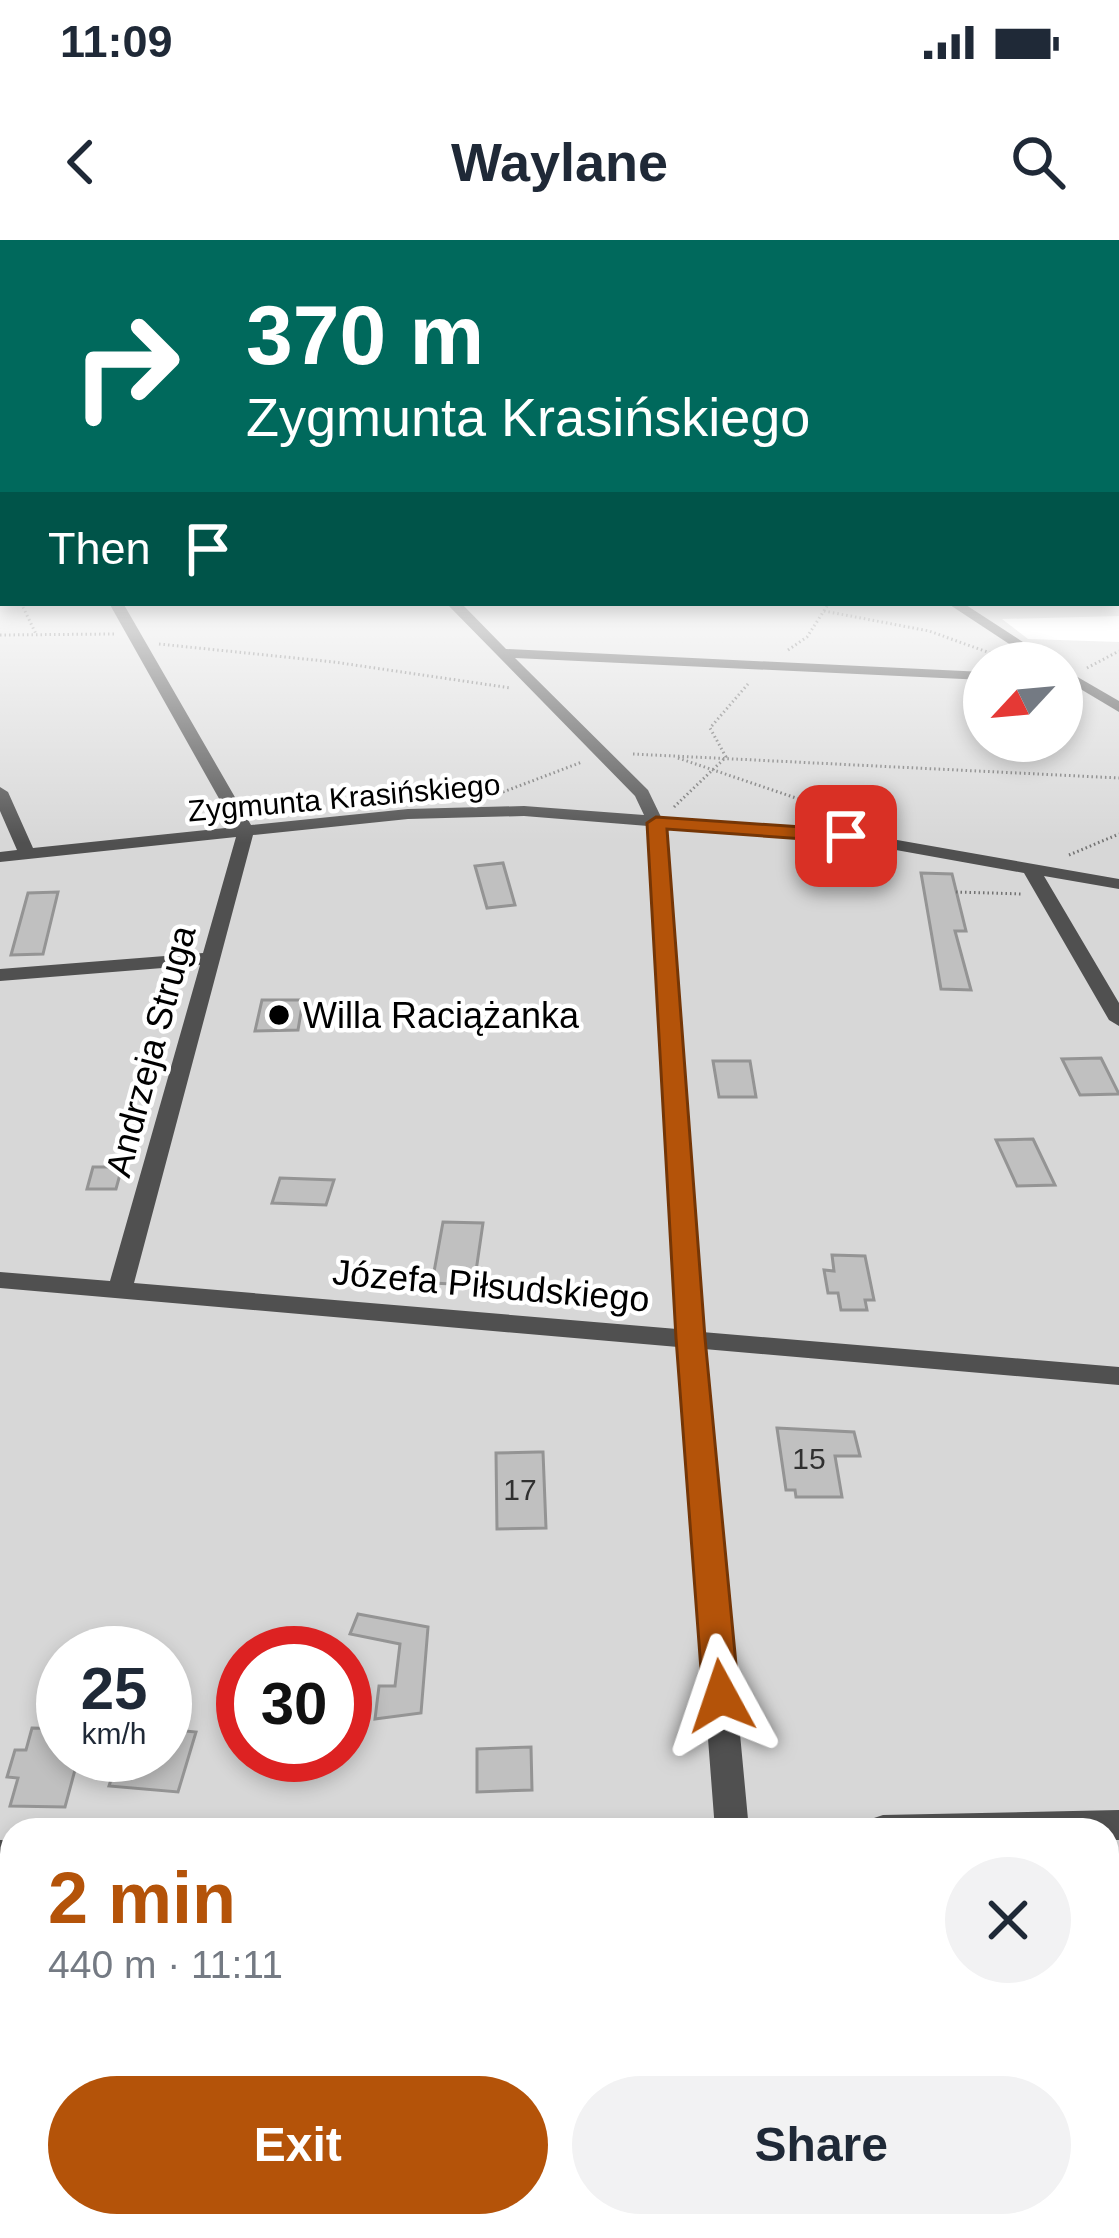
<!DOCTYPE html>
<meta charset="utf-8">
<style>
body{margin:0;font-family:Helvetica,sans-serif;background:#f2f2f3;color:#1f2937;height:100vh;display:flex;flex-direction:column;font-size:45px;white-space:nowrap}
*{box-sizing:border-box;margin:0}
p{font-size:39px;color:#747a83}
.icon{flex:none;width:66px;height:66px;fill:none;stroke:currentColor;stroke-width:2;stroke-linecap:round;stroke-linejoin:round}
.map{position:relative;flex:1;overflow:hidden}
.details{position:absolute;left:0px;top:1578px;width:1119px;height:420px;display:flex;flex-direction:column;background:#fff;border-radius:36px 36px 0 0;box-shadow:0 6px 18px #0003}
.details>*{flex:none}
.top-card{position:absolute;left:0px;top:0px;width:1119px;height:366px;box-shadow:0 6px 18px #0003;background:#00695c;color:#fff;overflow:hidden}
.needle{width:78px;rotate:244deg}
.tools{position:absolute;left:963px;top:402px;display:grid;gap:24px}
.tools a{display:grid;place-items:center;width:120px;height:120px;border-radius:50%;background:#fff;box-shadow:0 6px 18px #0003;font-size:60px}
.speed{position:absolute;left:36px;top:1386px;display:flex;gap:24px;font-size:60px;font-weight:700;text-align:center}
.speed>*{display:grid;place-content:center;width:156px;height:156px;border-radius:50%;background:#fff;box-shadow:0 6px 18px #0003;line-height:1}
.speed small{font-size:30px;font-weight:400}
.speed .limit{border:18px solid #d22;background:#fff;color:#111}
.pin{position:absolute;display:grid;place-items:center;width:102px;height:102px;color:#fff;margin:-51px;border-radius:24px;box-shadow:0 6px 18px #0006}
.me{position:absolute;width:132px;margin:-66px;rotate:355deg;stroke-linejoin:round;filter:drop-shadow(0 0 9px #0008)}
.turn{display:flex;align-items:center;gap:42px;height:252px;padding:0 48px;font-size:54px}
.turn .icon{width:156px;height:156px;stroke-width:2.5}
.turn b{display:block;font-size:84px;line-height:102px}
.then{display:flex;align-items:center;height:114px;padding:0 48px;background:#0003;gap:24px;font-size:45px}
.round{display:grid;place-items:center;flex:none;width:126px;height:126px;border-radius:63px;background:#f2f2f3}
.headline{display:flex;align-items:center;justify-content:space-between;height:204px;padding:0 48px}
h1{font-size:72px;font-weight:700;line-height:90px;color:#b45309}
.cta{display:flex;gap:24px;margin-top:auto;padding:24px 48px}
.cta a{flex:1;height:138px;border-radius:72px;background:#b45309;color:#fff;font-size:48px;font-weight:700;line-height:138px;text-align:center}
.cta a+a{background:#f2f2f3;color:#1f2937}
.status{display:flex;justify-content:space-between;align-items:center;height:84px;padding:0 60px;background:#fff;direction:ltr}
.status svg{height:33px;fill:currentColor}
header{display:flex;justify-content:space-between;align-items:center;height:156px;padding:0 48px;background:#fff;font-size:54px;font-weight:700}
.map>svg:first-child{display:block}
.green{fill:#d7d7d7;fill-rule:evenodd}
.building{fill:#c0c0c0;stroke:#949494;stroke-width:3}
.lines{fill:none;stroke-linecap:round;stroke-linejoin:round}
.path{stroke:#727272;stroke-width:3;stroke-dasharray:1.5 3;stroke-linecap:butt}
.minor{fill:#505050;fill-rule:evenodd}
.route{fill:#b45309;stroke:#753606;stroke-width:3}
.poi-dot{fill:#000;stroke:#fff;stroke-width:4.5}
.labels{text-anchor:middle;stroke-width:9;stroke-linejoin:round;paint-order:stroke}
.far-street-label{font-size:30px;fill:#000;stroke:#fff}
.number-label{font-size:30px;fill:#303030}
.poi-label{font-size:36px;fill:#000;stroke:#fff;text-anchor:start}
.street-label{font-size:36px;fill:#000;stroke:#fff}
</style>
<div class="status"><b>11:09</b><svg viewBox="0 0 49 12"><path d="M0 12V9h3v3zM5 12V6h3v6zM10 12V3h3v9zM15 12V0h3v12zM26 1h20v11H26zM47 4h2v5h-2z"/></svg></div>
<header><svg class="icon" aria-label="back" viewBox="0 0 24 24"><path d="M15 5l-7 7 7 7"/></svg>Waylane<svg class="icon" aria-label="search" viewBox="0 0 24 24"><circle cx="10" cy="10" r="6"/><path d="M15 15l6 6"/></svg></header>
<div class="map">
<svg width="1119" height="1998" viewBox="0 0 1119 1998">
<rect width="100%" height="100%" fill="#fff"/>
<path class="green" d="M0,324l3,39h1113v-8l3,3v18l-117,3 26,20 91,3v1596h-1119zM984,423h78v78h-78zM63,1413h102v102h-102zM243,1413h102v102h-102zM12,1590h1095v396h-1095z"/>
<g class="building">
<path d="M503,623l12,42 -28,3 -12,-42z"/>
<path d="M921,633l31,1 14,57h-11l16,59 -30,-1z"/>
<path d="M58,652l-15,62 -32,1 17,-62z"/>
<path d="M262,760h41l-5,30 -43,1z"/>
<path d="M1101,818l18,36 -39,1 -18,-36z"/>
<path d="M713,821h37l6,36h-37z"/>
<path d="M1033,899l22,46 -38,1 -21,-46z"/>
<path d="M93,927h29l-6,22h-29z"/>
<path d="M280,938l54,2 -8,25 -54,-2z"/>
<path d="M443,982l40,1 -9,62 -42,-2z"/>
<path d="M832,1015l33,1 9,44h-9l2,10h-26l-3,-17h-10l-4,-23 10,1z"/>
<path d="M777,1188l77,4 6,24h-25l7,41h-46l-1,-7h-9z"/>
<path d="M538,1212h5l3,76 -49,1 -1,-76z"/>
<path d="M358,1374l70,13 -7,86 -46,6 4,-33h16l5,-42 -50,-10z"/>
<path d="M32,1488l31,1v26h16l-14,52 -55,-1 8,-28 -11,-1 8,-27h11z"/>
<path d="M165,1489l31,3 -18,60 -69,-6 10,-31h46z"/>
<path d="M531,1507l1,43 -55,2v-43z"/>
</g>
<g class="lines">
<g class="path">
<path d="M1117,339l2,-15"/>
<path d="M21,363l15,31"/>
<path d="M824,371l105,20 75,27"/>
<path d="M0,395l114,-1"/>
<path d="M159,404l175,18 177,26"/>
<path d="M788,410l19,-13 22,-34"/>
<path d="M1087,428l32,-17"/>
<path d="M633,514l486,24"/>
<path d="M678,518l177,60"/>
<path d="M503,552l79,-30"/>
<path d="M674,567l52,-50 -16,-29 38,-44"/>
<path d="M1069,615l50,-21"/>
<path d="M956,652l67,2"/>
</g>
<g class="minor">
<path d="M3,333v8l-3,1v-8z"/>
<path d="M109,363h14l128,222 157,-16 116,-3 120,9 -9,-19 -189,-193h15l45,46 478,23v8l-469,-22 133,132 13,27 185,14 273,48v10l-75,-13 75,127v23l-10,-6 -85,-147 -178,-32 -181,-14 37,505 417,35v18l-415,-36 45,481h-34l-37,-483 -678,-59v-16l110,9 90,-316 -200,16v-12l203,-16 33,-116 -236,25v-10l17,-2 -17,-39v-24l8,5 25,56 202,-21zM524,576l124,10 29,503 -543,-46 119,-448 155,-16z"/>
<path d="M947,363h16l92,60h-17z"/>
<path d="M1062,428l57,33v11l-57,-34z"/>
<path d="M1119,1570v30h-12v-10h-241l5,-11 12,-4z"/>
<rect x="0" y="1600" width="12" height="30"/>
<path d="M746,1986h40l1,12h-40z"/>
</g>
</g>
<linearGradient id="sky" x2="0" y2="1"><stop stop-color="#8aabca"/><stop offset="0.54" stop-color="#fff"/><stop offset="1" stop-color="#fff" stop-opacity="0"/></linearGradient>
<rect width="1119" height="603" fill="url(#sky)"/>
<path class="route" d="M656,577l190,13 10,6 -10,6 -179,-13 38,509 34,358 -5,10 -13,5 -13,-5 -5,-10 -27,-358 -29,-515z"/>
<circle class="poi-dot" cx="279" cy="775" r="12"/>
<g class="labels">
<g class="far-street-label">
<text transform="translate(344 558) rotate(-5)" y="10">Zygmunta Krasińskiego</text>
</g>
<g class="number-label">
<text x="809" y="1229">15</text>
<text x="520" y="1260">17</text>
</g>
<g class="poi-label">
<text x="303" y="788">Willa Raciążanka</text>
</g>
<g class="street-label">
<text transform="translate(150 811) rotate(-75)" y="13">Andrzeja Struga</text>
<text transform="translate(491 1045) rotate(5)" y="13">Józefa Piłsudskiego</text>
</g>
</g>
</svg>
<div class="tools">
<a><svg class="needle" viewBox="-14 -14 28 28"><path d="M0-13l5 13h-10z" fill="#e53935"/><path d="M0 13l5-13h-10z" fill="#747a83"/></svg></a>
</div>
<div class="speed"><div>25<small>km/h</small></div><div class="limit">30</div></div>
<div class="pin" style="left:846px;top:596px;background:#d93025"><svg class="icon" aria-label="arrive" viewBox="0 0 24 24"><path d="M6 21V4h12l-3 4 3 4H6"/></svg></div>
<svg class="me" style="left:721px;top:1456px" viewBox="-20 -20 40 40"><path d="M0-17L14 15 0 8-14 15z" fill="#b45309" stroke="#fff" stroke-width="4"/></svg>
<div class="top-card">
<div class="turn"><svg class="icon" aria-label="right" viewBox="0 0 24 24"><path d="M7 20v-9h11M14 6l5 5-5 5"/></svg><div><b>370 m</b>Zygmunta Krasińskiego</div></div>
<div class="then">Then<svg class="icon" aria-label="arrive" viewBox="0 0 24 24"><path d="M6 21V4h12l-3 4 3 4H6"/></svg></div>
</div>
<section class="details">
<div class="headline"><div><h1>2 min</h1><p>440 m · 11:11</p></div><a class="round"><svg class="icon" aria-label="close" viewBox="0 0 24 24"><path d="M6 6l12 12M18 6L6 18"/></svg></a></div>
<div class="cta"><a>Exit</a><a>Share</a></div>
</section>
</div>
